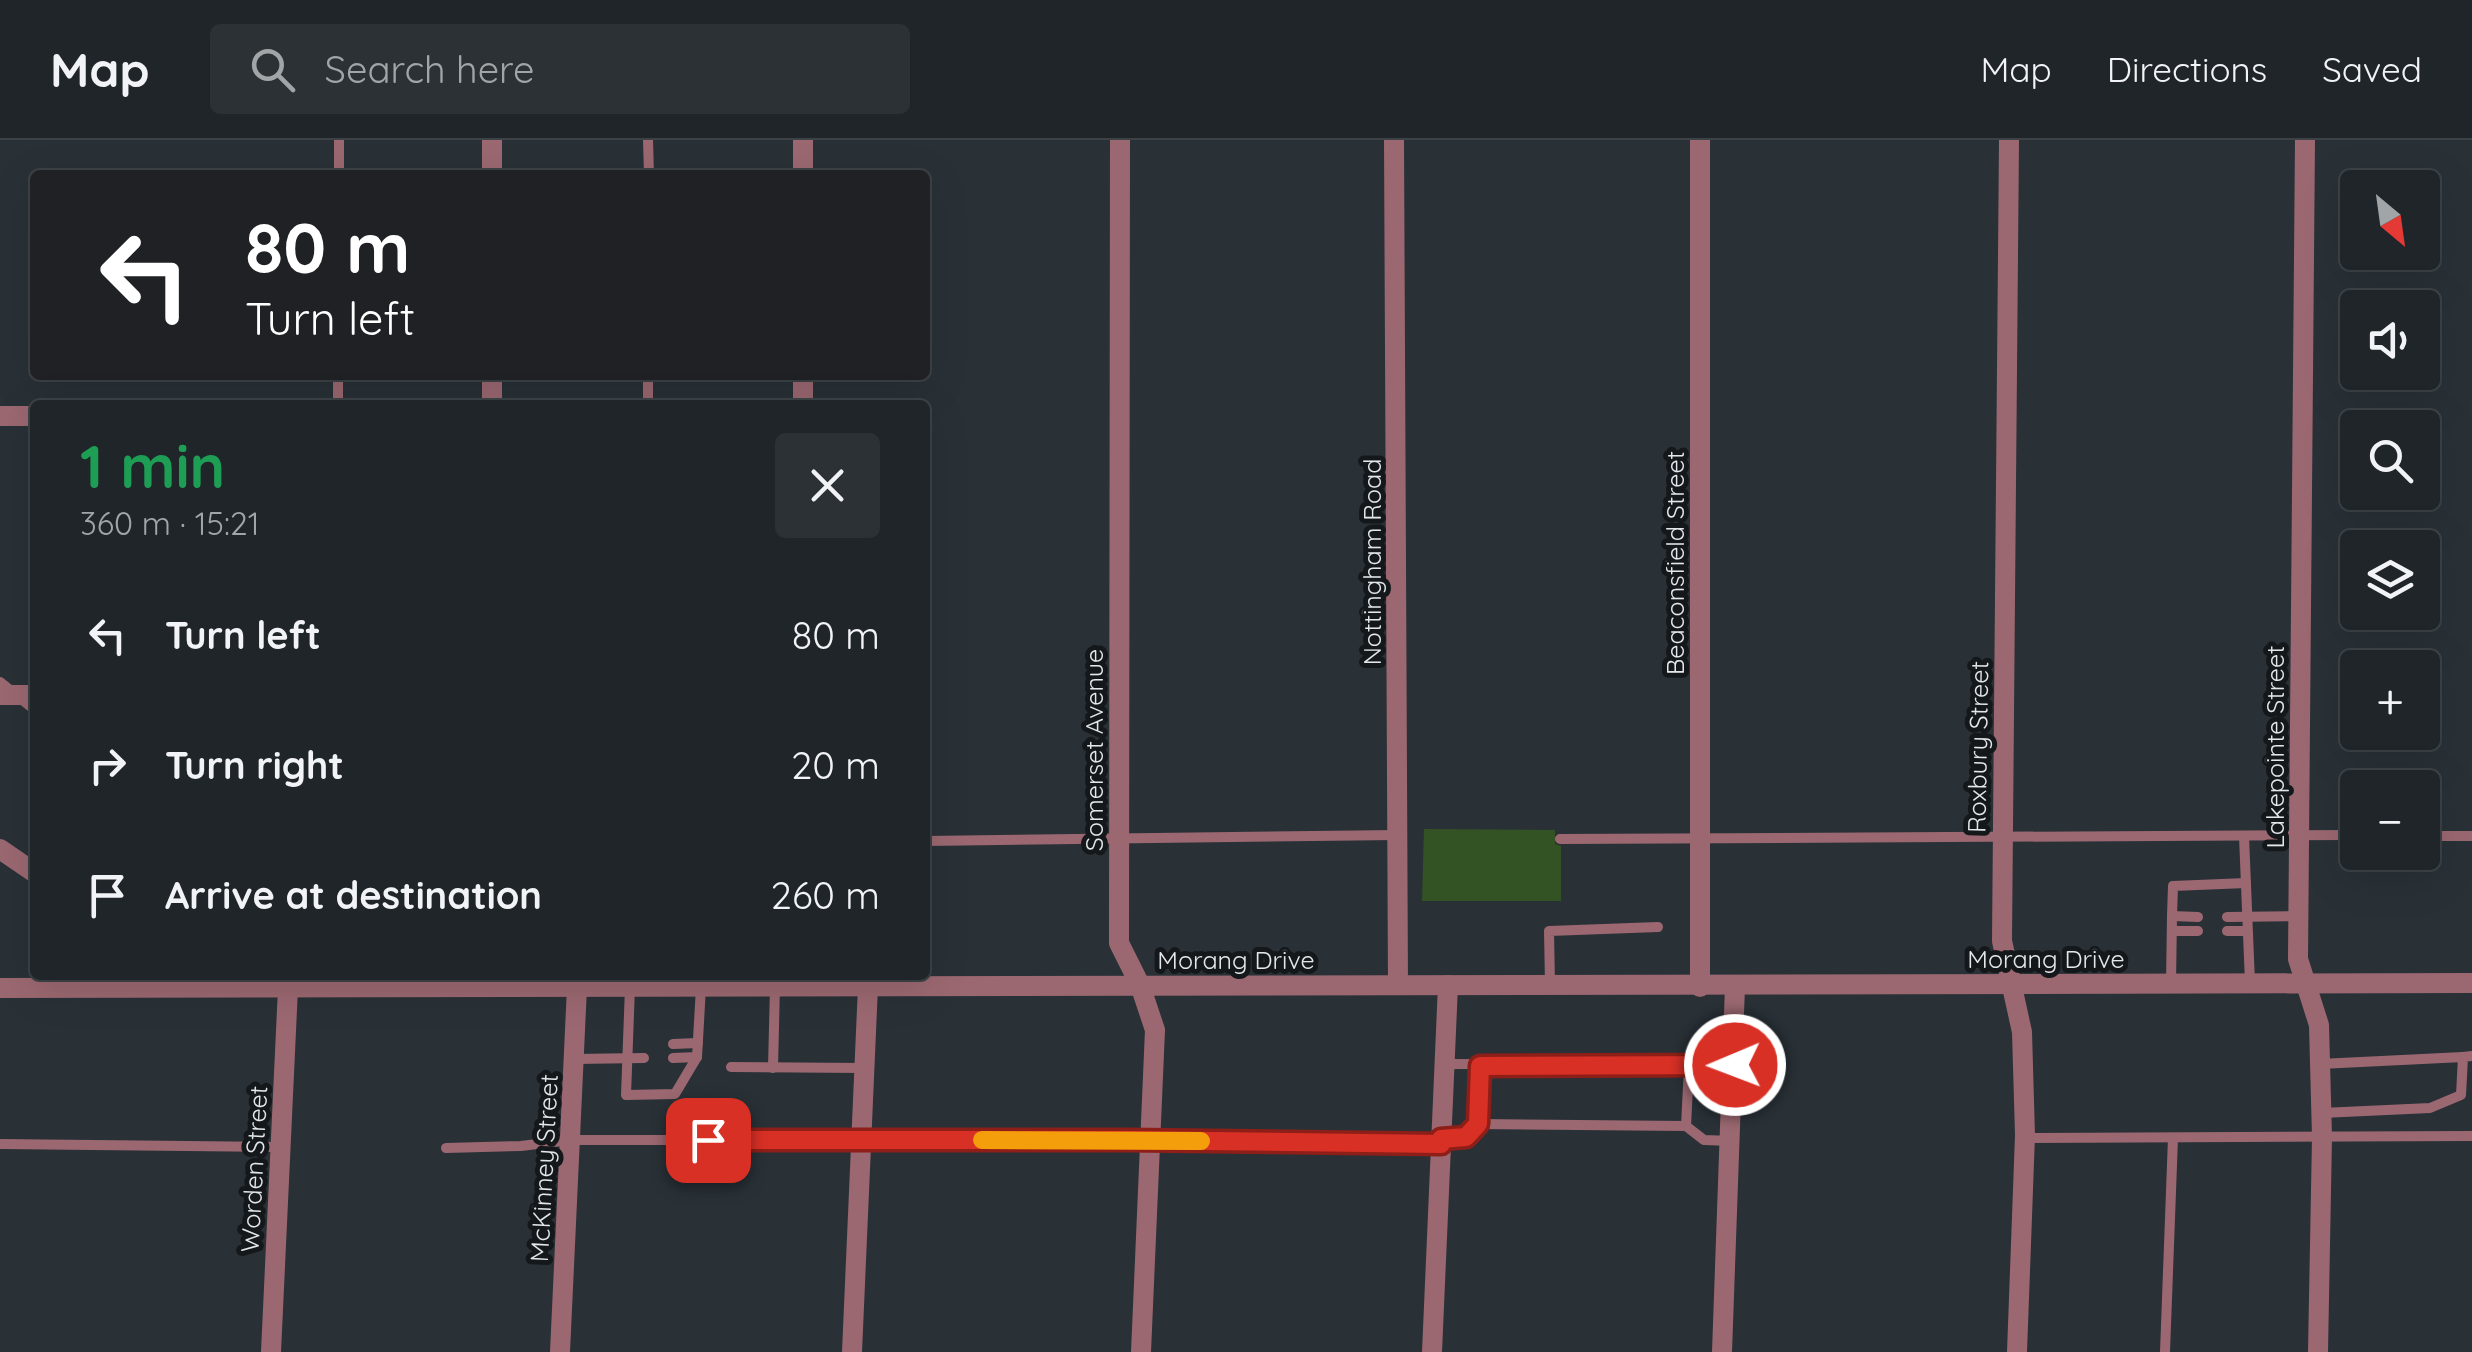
<!DOCTYPE html>
<meta charset="utf-8">
<style>
body{margin:0;font-family:Quicksand,sans-serif;background:#2c3135;color:#f1f3f6;height:100vh;display:flex;flex-direction:column;font-size:38px;white-space:nowrap}
*{box-sizing:border-box;margin:0}
p{font-size:32px;color:#a1a5a8}
.icon{flex:none;width:55px;height:55px;fill:none;stroke:currentColor;stroke-width:2;stroke-linecap:round;stroke-linejoin:round}
.map{position:relative;flex:1;overflow:hidden}
.panel{position:absolute;left:30px;top:260px;width:900px;height:580px;display:flex;flex-direction:column;background:#1f2529;border-radius:10px;box-shadow:0 10px 40px #0002,0 0 0 2px #3c4246}
.panel>*{flex:none}
.banner{position:absolute;left:30px;top:30px;width:900px;height:210px;border-radius:10px;box-shadow:0 10px 40px #0002,0 0 0 2px #3c4246;background:#202124;color:#fff;overflow:hidden}
.needle{width:65px;rotate:151deg}
.fabs{position:absolute;left:2340px;top:30px;display:grid;gap:20px}
.fabs a{display:grid;place-items:center;width:100px;height:100px;border-radius:10px;background:#1f2529;box-shadow:0 10px 40px #0002,0 0 0 2px #3c4246;font-size:50px}
.pin{position:absolute;display:grid;place-items:center;width:85px;height:85px;color:#fff;margin:-42px;border-radius:20px;box-shadow:0 5px 15px #0006}
.me{position:absolute;width:110px;margin:-55px;rotate:269deg;stroke-linejoin:round;filter:drop-shadow(0 0 8px #0008)}
.turn{display:flex;align-items:center;gap:35px;height:210px;padding:0 50px;font-size:45px}
.turn .icon{width:130px;height:130px;stroke-width:2.5}
.turn b{display:block;font-size:70px;line-height:85px}
.round{display:grid;place-items:center;flex:none;width:105px;height:105px;border-radius:10px;background:#2c3135}
.summary{display:flex;align-items:center;justify-content:space-between;height:170px;padding:0 50px}
h1{font-size:60px;font-weight:800;line-height:75px;color:#1e9e55}
ul{padding:0;list-style:none}
li{display:flex;align-items:center;gap:30px;height:130px;padding:0 50px}
li div{flex:1}
li b{display:block;font-size:38px}
li em{font-style:normal}
header{display:flex;align-items:center;gap:60px;box-sizing:border-box;height:140px;padding:0 50px;background:#1f2529;border-bottom:2px solid #3c4246}
header strong{font-size:48px}
nav{display:flex;gap:55px;margin-inline-start:auto;font-size:35px}
.search{width:700px;height:90px;background:#2c3135;display:flex;align-items:center;gap:25px;box-sizing:border-box;padding:0 35px;border-radius:10px;color:#a1a5a8;font-size:38px}
.map>svg:first-child{display:block}
.green{fill:#335324}
.lines{fill:none;stroke-linecap:round;stroke-linejoin:round}
.service{stroke:#9b6871;stroke-width:10}
.minor{stroke:#9b6871;stroke-width:20}
.tertiary{stroke:#9b6871;stroke-width:20}
.route-casing{stroke:#8d1f18;stroke-width:25}
.route{stroke:#d93025;stroke-width:18}
.slow{stroke:#f59e0b;stroke-width:18}
.labels{text-anchor:middle;stroke-width:10;stroke-linejoin:round;paint-order:stroke}
.street-label{font-size:25px;fill:#e2e7ec;stroke:#15181b}
</style>
<header>
<strong>Map</strong>
<div class="search"><svg class="icon" aria-label="search" viewBox="0 0 24 24"><circle cx="10" cy="10" r="6"/><path d="M15 15l6 6"/></svg>Search here</div>
<nav><a>Map</a><a>Directions</a><a>Saved</a></nav>
</header>
<div class="map">
<svg width="2472" height="1212" viewBox="0 0 2472 1212">
<rect width="100%" height="100%" fill="#293137"/>
<path class="green" d="M1424,689l131,1v14l6,2v55h-139z"/>
<g class="lines">
<g class="service">
<path d="M339,0v35"/>
<path d="M648,0l1,35"/>
<path d="M338,265v-30"/>
<path d="M648,265v-30"/>
<path d="M0,542l35,28"/>
<path d="M2244,696l6,147"/>
<path d="M2422,696h50"/>
<path d="M1560,699l798,-4"/>
<path d="M925,701l472,-6"/>
<path d="M2172,776l1,-30 73,-3"/>
<path d="M2227,777l71,-1"/>
<path d="M2172,791h26"/>
<path d="M2227,791h20"/>
<path d="M2171,844l1,-68 26,1"/>
<path d="M1550,845l-1,-54 109,-4"/>
<path d="M630,847l-4,108 49,-1 22,-37"/>
<path d="M673,904l25,-1"/>
<path d="M673,918l24,-1 4,-70"/>
<path d="M574,919l70,-1"/>
<path d="M1444,924l290,1"/>
<path d="M2320,924l143,-7"/>
<path d="M731,927l133,1"/>
<path d="M773,928l2,-82"/>
<path d="M2322,973l108,-5 31,-13 2,-38 9,-1"/>
<path d="M1478,984l208,2 18,14 28,1"/>
<path d="M1686,986l3,-60"/>
<path d="M2025,998l447,-2"/>
<path d="M1442,999l23,-2 13,-13 3,-58"/>
<path d="M0,1004l280,3"/>
<path d="M446,1008l75,-2 49,-6h558l313,4"/>
<path d="M2165,1212l8,-214"/>
</g>
<g class="minor">
<path d="M803,0v35"/>
<path d="M1120,0l-1,803 21,42 15,45 -14,322"/>
<path d="M1394,0l4,845"/>
<path d="M2009,0l-7,801 20,91 3,103 -8,217"/>
<path d="M2305,0l-7,819 21,66 3,112 -4,215"/>
<path d="M492,35v-35"/>
<path d="M492,265v-30"/>
<path d="M803,265v-30"/>
<path d="M0,276h35"/>
<path d="M0,555h35"/>
<path d="M1700,847v-847"/>
<path d="M271,1212l17,-364"/>
<path d="M560,1212l17,-365"/>
<path d="M852,1212l16,-366"/>
<path d="M1432,1212l16,-367"/>
<path d="M1722,1212l13,-366"/>
</g>
<g class="tertiary">
<path d="M0,709l35,24"/>
<path d="M0,848l2472,-5"/>
</g>
</g>
<g class="lines">
<defs>
<path id="route" d="M708,1000h420l313,4v-5l25,-2 12,-13 2,-58 255,-1"/>
</defs>
<use href="#route" class="route-casing"/>
<use href="#route" class="route"/>
<path class="slow" d="M982,1000l219,1"/>
</g>
<g class="labels">
<g class="street-label">
<text transform="translate(1372 422) rotate(-90)" y="9">Nottingham Road</text>
<text transform="translate(1675 423) rotate(-90)" y="9">Beaconsfield Street</text>
<text transform="translate(1978 607) rotate(-89)" y="9">Roxbury Street</text>
<text transform="translate(2275 607) rotate(-90)" y="9">Lakepointe Street</text>
<text transform="translate(1094 610) rotate(-90)" y="9">Somerset Avenue</text>
<text x="2046" y="828">Morang Drive</text>
<text x="1236" y="829">Morang Drive</text>
<text transform="translate(544 1028) rotate(-87)" y="9">McKinney Street</text>
<text transform="translate(254 1029) rotate(-87)" y="9">Worden Street</text>
</g>
</g>
</svg>
<div class="fabs">
<a><svg class="needle" viewBox="-14 -14 28 28"><path d="M0-13l5 13h-10z" fill="#e53935"/><path d="M0 13l5-13h-10z" fill="#a1a5a8"/></svg></a>
<a><svg class="icon" aria-label="sound" viewBox="0 0 24 24"><path d="M4 9h4l5-4v14l-5-4H4zM17 9q2 3 0 6"/></svg></a>
<a><svg class="icon" aria-label="search" viewBox="0 0 24 24"><circle cx="10" cy="10" r="6"/><path d="M15 15l6 6"/></svg></a>
<a><svg class="icon" aria-label="layers" viewBox="0 0 24 24"><path d="M12 4l9 5-9 5-9-5zM3 14l9 5 9-5"/></svg></a>
<a>+</a>
<a>−</a>
</div>
<div class="pin" style="left:708px;top:1000px;background:#d93025"><svg class="icon" aria-label="arrive" viewBox="0 0 24 24"><path d="M6 21V4h12l-3 4 3 4H6"/></svg></div>
<svg class="me" style="left:1735px;top:925px" viewBox="-20 -20 40 40"><circle r="17" fill="#d93025" stroke="#fff" stroke-width="3"/><path d="M0-11L8 9 0 5-8 9z" fill="#fff"/></svg>
<div class="banner">
<div class="turn"><svg class="icon" aria-label="left" viewBox="0 0 24 24"><path d="M17 20v-9H6M10 6l-5 5 5 5"/></svg><div><b>80 m</b>Turn left</div></div>
</div>
<section class="panel">
<div class="summary"><div><h1>1 min</h1><p>360 m · 15:21</p></div><a class="round"><svg class="icon" aria-label="close" viewBox="0 0 24 24"><path d="M6 6l12 12M18 6L6 18"/></svg></a></div>
<ul>
<li><svg class="icon" aria-label="left" viewBox="0 0 24 24"><path d="M17 20v-9H6M10 6l-5 5 5 5"/></svg><div><b>Turn left</b></div><em>80 m</em></li>
<li><svg class="icon" aria-label="right" viewBox="0 0 24 24"><path d="M7 20v-9h11M14 6l5 5-5 5"/></svg><div><b>Turn right</b></div><em>20 m</em></li>
<li><svg class="icon" aria-label="arrive" viewBox="0 0 24 24"><path d="M6 21V4h12l-3 4 3 4H6"/></svg><div><b>Arrive at destination</b></div><em>260 m</em></li>
</ul>
</section>
</div>
